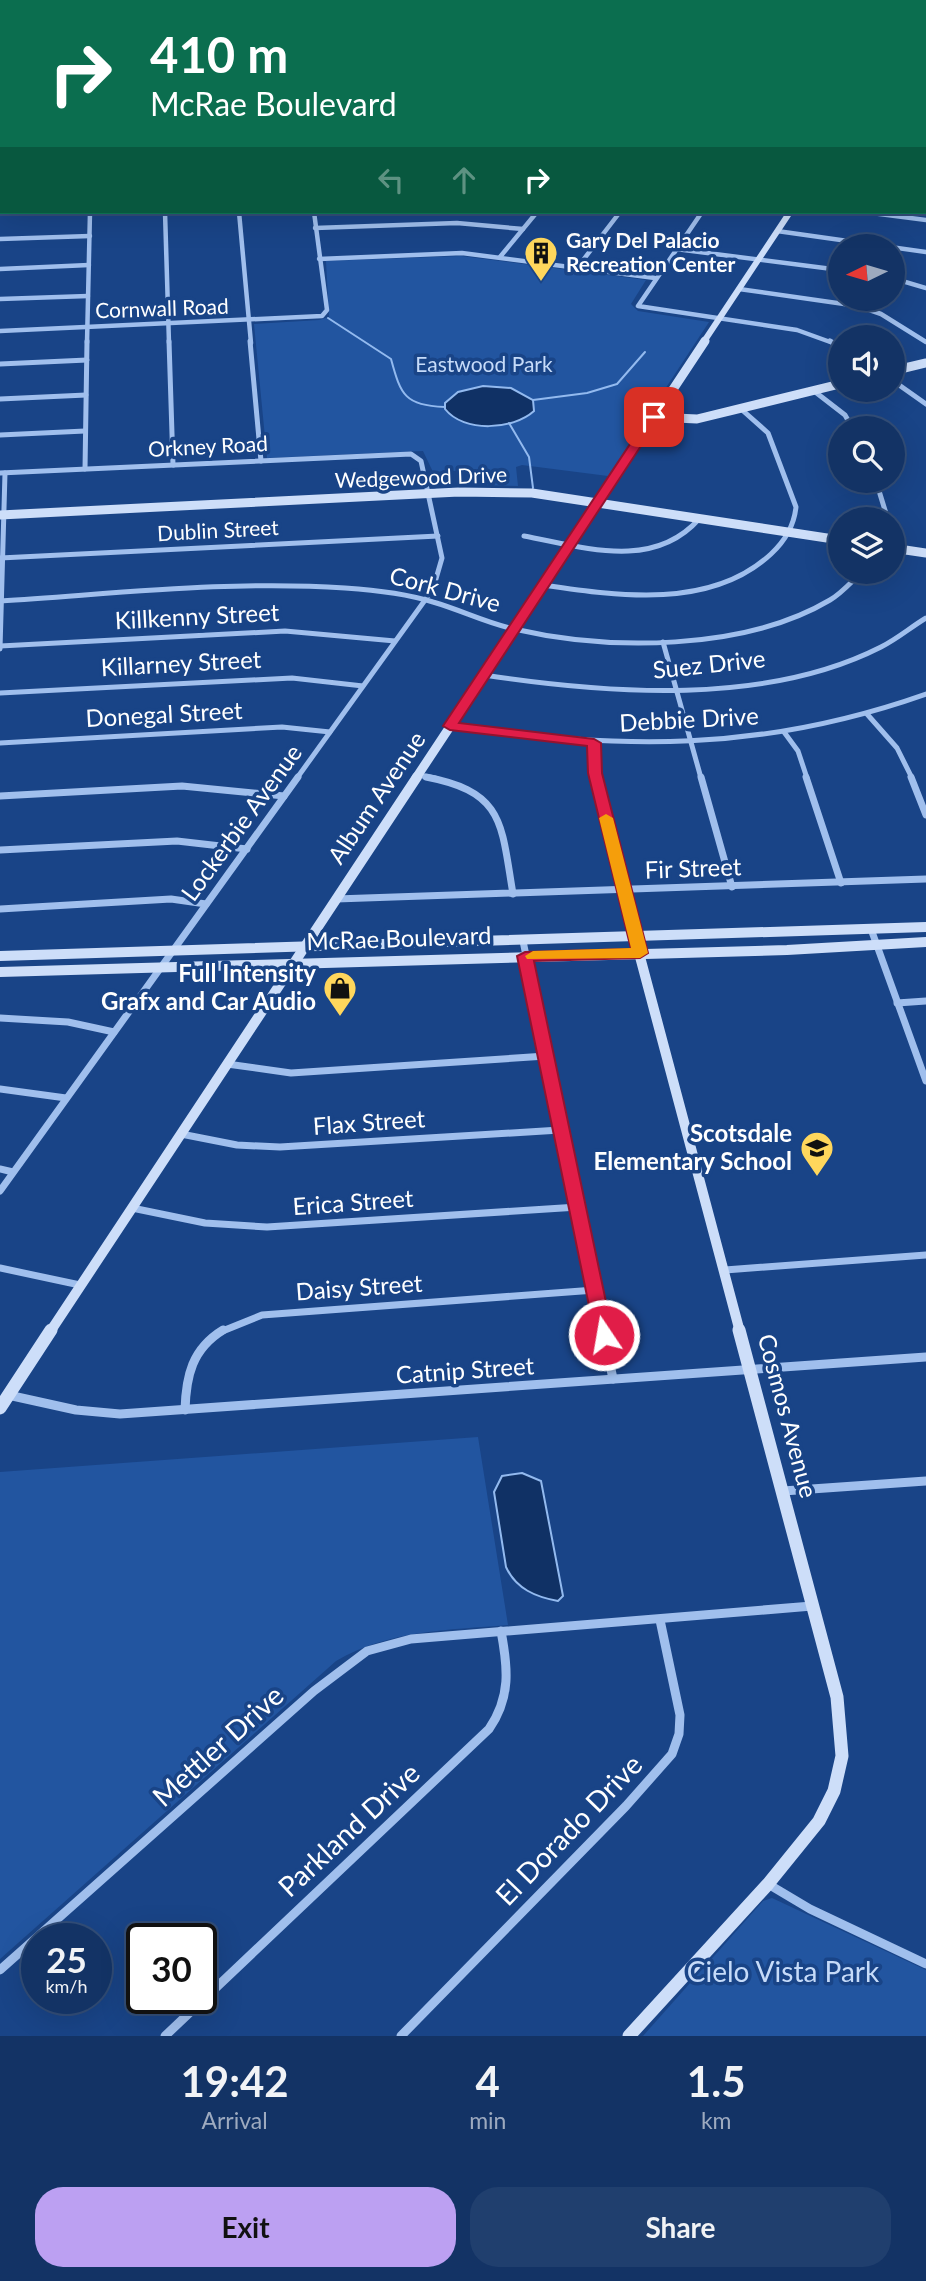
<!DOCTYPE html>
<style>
body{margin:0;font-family:Lato,sans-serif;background:#203f6e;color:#f1f3f6;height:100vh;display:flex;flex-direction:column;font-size:26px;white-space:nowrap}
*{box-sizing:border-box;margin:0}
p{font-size:23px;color:#9daabf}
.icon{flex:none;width:38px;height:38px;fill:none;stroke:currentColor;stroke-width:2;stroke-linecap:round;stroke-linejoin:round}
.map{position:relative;height:2036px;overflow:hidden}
.side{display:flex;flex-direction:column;background:#133365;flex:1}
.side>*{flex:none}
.banner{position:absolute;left:0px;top:0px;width:928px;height:214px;box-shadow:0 7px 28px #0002,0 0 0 2px #324e79;background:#0b6e4f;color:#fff;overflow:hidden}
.needle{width:46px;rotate:265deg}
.tools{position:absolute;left:828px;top:234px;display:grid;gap:14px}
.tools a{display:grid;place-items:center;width:77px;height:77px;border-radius:50%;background:#133365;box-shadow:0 7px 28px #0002,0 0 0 2px #324e79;font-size:35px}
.speed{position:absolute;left:21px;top:1923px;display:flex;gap:14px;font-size:35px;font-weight:700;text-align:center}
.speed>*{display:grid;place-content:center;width:91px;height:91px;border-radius:50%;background:#133365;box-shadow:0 7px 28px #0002,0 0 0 2px #324e79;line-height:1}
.speed small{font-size:18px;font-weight:400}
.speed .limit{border:4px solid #111;border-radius:10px;background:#fff;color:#111}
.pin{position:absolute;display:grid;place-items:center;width:60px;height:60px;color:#fff;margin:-30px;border-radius:14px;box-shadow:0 4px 10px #0006}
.me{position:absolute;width:77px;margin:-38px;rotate:348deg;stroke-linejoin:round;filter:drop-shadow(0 0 5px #0008)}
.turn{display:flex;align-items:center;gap:24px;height:147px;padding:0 35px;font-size:32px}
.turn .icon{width:91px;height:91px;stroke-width:2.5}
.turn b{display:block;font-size:49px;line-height:60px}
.lanes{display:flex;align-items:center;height:66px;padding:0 35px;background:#0003;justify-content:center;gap:35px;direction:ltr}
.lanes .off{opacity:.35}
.eta{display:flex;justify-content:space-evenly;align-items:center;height:119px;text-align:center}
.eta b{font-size:42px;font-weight:700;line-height:49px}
.primary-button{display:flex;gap:14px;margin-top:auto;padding:14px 35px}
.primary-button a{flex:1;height:80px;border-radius:28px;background:#bca0f2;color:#111;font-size:28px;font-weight:700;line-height:80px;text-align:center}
.primary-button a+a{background:#203f6e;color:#f1f3f6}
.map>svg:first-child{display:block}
.green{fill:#2255a0}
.water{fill:#103165;stroke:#93baef;stroke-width:2}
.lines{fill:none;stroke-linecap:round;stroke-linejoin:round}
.stream{stroke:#93baef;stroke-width:2}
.street-far3{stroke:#a0bfed;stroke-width:4.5}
.street-far2{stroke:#a0bfed;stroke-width:5}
.street-far1{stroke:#a0bfed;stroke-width:7}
.street{stroke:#a0bfed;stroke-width:9}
.secondary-far3{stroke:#cddef9;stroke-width:6}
.secondary-far2{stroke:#cddef9;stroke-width:9}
.secondary-far1{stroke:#cddef9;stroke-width:10}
.secondary{stroke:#cddef9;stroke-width:13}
.primary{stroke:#e6efff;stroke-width:12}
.route{fill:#e11d48;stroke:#92132f;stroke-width:2}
.slow{fill:#f59e0b}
.labels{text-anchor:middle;stroke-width:7;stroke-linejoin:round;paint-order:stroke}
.far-poi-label{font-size:21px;font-weight:bold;fill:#fff;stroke:#194487;text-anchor:start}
.far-street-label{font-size:21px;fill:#fff;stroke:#194487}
.far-park-label{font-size:21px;fill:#c6dbf9;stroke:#194487}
.street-label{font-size:24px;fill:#fff;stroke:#194487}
.poi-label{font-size:24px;font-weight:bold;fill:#fff;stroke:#194487;text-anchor:end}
.near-street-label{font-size:28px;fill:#fff;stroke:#194487}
.near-park-label{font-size:28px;fill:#c6dbf9;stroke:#194487}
</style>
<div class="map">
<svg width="926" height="2036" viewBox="0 0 926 2036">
<rect width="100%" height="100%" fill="#194487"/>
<g class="green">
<path d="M461,256l185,24 -15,24 7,7 71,11 -101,154 -86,-11 -6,2 2,19 -42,-1 -3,-15 -40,2 -10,-21 -156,7 -13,-134 65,-4 10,-3 -3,-56z"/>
<path d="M478,1437l30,188c-60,5 -119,5 -172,36l-336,298v-487z"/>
<path d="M772,1898l154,72v66h-283l120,-135z"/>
</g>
<g class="water">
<path d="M483,386l28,2 22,12 1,11c-21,19 -70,22 -89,-2v-6l13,-11z"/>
<path d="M522,1473l19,8 22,115 -5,5c-22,-4 -42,-12 -52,-34l-12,-75 8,-16z"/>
</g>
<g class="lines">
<g class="stream">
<path d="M328,318l63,41c10,37 14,46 54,48"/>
<path d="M533,400l54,-7 30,-9 28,-32"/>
<path d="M509,423l20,34 4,31"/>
</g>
<g class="street-far3">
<path d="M120,0l8,2"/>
<path d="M257,0l12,2"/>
<path d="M420,0l12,2"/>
<path d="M138,2l4,-2"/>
<path d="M589,2l56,-2"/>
<path d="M165,212l4,131"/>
<path d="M239,212l12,131"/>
<path d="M702,212l-64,94 159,24 36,13"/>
<path d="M864,212l62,8"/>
<path d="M315,228l142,-5 66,6"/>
<path d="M777,231l149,21"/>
<path d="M0,239l90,-3"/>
<path d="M676,249l164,21"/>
<path d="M500,257l37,-45"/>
<path d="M319,259l143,-6 193,25"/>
<path d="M577,268l43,-56"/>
<path d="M0,269l89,-4"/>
<path d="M892,278l34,10"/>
<path d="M739,289l119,17 23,8 45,28"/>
<path d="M0,299l88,-3"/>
<path d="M0,331l322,-15 5,-6 -13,-98"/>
<path d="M87,343l3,-131"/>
</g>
<g class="street-far2">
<path d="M169,341l4,124"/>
<path d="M250,341l11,120"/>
<path d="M830,341l10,6"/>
<path d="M0,364l87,-4"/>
<path d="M892,380l34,24"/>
<path d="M814,391l31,24 8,14"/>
<path d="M0,399l86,-4"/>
<path d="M0,435l85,-4"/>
<path d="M85,469l2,-128"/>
<path d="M0,473l411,-19 10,7 21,97 -9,31 -136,189"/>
<path d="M876,481l12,39"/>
<path d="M524,536c59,11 129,35 175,-17"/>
<path d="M0,558l438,-22"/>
<path d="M543,585c75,11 168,25 228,-31 14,-13 23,-28 25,-47l-28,-74 -27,-24"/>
<path d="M0,601c114,-7 230,-21 345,-13 30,2 59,5 88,14 28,8 53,21 81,27 95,22 230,22 316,-29 12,-7 22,-19 32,-28"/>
<path d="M663,642l38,136"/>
<path d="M0,646l285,-15 110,10"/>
<path d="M0,649l5,-176"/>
<path d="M484,675c125,19 281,31 397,-28 16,-8 30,-20 45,-29"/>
<path d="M0,693l292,-15 71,8"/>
<path d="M867,714l30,34 15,30"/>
<path d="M450,726c173,23 309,27 476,-32"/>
<path d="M784,732l14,19 9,27"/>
<path d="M0,743l282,-16 48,5"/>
<path d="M594,743l2,35"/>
<path d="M418,775l17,3"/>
</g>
<g class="street-far1">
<path d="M426,777c79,15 75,47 87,117"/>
<path d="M596,777l39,161"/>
<path d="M701,777l31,110"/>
<path d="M806,777l35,106"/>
<path d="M911,777l15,38"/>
<path d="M0,796l182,-10 102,10"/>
<path d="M0,850l177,-9 70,8"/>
<path d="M336,899l590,-20"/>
<path d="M0,909l171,-10 35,5"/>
<path d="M871,929l55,152"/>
<path d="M523,941l80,391"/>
<path d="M897,1003l29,-2"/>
<path d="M0,1018l68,4 46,10"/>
<path d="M227,1064l64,9 255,-17"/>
<path d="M0,1089l66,9"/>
<path d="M181,1134l56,11 43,2 280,-17"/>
<path d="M0,1169l13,3"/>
<path d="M0,1191l298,-414"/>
<path d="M132,1208l73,15 62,4 311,-20"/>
<path d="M0,1268l80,17"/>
<path d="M725,1270l201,-15"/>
<path d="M220,1332l42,-17 333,-25"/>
</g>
<g class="street">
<path d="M603,1330l10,49"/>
<path d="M8,1395l68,15 44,4 806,-57"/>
<path d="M185,1410c1,-34 7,-61 38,-80"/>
<path d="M783,1491l143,-10"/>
<path d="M768,1884l42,25 116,55"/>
<path d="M0,1970l314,-279 53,-40 44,-12 401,-33"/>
<path d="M165,2036l324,-307c22,-32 19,-61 12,-98"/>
<path d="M401,2036l225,-230 46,-52 7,-20 1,-19 -20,-95"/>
</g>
<path class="secondary-far3" d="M703,343l87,-131"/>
<g class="secondary-far2">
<path d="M892,371l34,-8"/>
<path d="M654,417l43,2 143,-35"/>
<path d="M0,515l459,-23 73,1 308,47"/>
<path d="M892,548l34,5"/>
<path d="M416,778l289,-437"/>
</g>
<g class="secondary-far1">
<path d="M635,938l105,394"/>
<path d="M0,956l926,-29"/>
<path d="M0,972l787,-22 139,-8"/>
<path d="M50,1332l367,-555"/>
</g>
<g class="secondary">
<path d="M0,1408l51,-78"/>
<path d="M629,2036l139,-152 51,-63 15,-30 8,-35 -5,-59 -98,-367"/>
</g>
<g class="primary">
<path d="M20,0l7,2"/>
<path d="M43,0l8,2"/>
</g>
</g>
<path class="route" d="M654,414l6,3 -201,306 135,16 7,4 1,30 46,180 -8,5 -106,3 79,374 -9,6 -9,-6 -78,-379 8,-4 106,-3 -43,-176 -1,-27 -137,-16 -7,-4 205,-309z"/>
<path class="slow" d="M606,814l7,4 35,135 -8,5 -113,1 -2,-3 8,-5 98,-3 -32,-130z"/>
<defs>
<symbol id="building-pin" viewBox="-11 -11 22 30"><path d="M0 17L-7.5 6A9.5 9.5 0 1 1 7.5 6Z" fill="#ffd75c" stroke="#194487"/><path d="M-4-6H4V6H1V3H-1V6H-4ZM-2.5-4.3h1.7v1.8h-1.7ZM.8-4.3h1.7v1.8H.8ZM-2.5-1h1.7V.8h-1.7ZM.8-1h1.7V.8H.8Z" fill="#111"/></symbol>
<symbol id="shop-pin" viewBox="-11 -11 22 30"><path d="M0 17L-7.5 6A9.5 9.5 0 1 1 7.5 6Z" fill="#ffd75c" stroke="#194487"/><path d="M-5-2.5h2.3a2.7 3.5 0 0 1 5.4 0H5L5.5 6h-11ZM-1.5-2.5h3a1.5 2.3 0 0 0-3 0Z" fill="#111"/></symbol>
<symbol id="school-pin" viewBox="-11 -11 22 30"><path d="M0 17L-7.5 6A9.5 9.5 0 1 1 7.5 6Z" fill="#ffd75c" stroke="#194487"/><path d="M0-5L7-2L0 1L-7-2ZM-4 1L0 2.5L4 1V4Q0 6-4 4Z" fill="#111"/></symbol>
</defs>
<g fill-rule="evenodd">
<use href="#building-pin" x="522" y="234" width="38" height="52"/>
<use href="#shop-pin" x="321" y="969" width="38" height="52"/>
<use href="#school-pin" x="798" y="1129" width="38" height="52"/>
</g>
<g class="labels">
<g class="far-poi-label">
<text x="566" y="248">Gary Del Palacio<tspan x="566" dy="24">Recreation Center</tspan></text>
</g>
<g class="far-street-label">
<text transform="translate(162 309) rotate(-2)" y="7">Cornwall Road</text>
<text transform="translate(208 447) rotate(-3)" y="7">Orkney Road</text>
<text transform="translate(421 478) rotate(-2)" y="7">Wedgewood Drive</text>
<text transform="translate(218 531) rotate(-3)" y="7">Dublin Street</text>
</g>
<g class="far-park-label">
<text x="484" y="372">Eastwood Park</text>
</g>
<g class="street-label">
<text transform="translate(445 590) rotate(15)" y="8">Cork Drive</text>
<text transform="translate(197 617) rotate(-3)" y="8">Killkenny Street</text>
<text transform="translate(181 664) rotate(-3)" y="8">Killarney Street</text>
<text transform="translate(709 665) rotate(-6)" y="8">Suez Drive</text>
<text transform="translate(164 715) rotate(-3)" y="8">Donegal Street</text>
<text transform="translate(689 720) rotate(-3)" y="8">Debbie Drive</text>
<text transform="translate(377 798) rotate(-56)" y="8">Album Avenue</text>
<text transform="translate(242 823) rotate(-54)" y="8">Lockerbie Avenue</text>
<text transform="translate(693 869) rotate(-2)" y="8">Fir Street</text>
<text transform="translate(399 939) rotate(-2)" y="8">McRae Boulevard</text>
<text transform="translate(369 1123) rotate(-4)" y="8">Flax Street</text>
<text transform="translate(353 1203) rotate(-4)" y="8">Erica Street</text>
<text transform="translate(359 1288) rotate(-4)" y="8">Daisy Street</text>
<text transform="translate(465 1371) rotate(-4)" y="8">Catnip Street</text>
<text transform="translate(787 1416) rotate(75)" y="8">Cosmos Avenue</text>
</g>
<g class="poi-label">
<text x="316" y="982">Full Intensity<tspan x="316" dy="28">Grafx and Car Audio</tspan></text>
<text x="792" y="1142">Scotsdale<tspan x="792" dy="28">Elementary School</tspan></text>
</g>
<g class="near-street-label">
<text transform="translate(218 1746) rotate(-42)" y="10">Mettler Drive</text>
<text transform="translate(349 1830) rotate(-43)" y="10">Parkland Drive</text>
<text transform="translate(569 1830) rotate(-46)" y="10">El Dorado Drive</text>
</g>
<g class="near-park-label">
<text x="783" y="1982">Cielo Vista Park</text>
</g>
</g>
</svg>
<div class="tools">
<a><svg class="needle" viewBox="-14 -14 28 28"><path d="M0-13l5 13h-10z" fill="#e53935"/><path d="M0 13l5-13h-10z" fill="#9daabf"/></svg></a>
<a><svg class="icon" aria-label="sound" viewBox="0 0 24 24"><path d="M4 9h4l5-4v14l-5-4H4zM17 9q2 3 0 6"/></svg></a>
<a><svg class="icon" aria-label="search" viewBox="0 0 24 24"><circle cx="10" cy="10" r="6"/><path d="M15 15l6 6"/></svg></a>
<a><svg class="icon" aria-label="layers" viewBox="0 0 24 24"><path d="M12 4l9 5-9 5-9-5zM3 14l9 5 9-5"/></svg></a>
</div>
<div class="speed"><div>25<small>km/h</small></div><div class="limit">30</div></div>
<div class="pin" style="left:654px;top:417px;background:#d93025"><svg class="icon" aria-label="arrive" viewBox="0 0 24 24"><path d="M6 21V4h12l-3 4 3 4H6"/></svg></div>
<svg class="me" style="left:604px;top:1335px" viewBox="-20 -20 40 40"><circle r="17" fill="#e11d48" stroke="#fff" stroke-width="3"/><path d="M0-11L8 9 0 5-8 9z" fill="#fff"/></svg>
<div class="banner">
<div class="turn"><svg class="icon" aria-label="right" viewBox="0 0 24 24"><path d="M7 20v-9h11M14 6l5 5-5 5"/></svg><div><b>410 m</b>McRae Boulevard</div></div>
<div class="lanes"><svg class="icon off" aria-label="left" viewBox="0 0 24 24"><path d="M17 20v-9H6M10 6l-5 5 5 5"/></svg><svg class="icon off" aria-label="ahead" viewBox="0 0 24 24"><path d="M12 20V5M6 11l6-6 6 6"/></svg><svg class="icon" aria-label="right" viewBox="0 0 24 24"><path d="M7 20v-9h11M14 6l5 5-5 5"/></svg></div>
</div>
</div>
<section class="side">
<div class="eta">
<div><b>19:42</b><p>Arrival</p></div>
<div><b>4</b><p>min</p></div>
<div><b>1.5</b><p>km</p></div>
</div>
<div class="primary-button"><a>Exit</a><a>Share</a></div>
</section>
